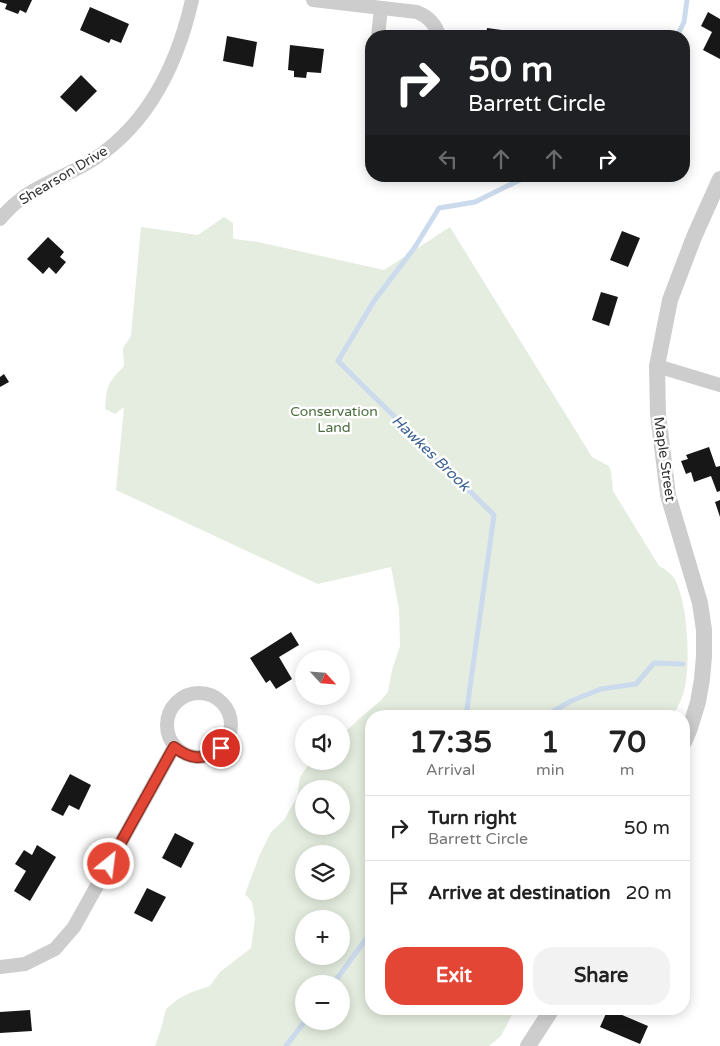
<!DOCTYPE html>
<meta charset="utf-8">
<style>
body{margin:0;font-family:"Varela Round",sans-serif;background:#f2f2f2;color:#222;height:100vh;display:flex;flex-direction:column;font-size:19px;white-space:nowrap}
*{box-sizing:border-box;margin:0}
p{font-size:16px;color:#767676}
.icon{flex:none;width:28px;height:28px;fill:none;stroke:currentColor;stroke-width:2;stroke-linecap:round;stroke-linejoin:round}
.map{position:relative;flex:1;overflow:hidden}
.panel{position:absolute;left:365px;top:710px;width:325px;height:305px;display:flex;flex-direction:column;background:#fff;border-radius:20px;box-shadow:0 2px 12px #0003}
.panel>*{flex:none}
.top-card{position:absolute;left:365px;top:30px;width:325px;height:152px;border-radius:20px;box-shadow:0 2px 12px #0003;background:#202124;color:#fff;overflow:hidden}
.needle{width:32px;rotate:116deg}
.controls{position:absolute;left:295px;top:650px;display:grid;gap:10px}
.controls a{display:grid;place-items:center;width:55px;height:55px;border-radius:50%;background:#fff;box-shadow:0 2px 12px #0003;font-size:25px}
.pin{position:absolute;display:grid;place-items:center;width:42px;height:42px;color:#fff;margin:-21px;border:2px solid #fff;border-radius:50%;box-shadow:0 1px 5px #0007}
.me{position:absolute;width:55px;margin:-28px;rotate:29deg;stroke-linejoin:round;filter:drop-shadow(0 0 4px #0008)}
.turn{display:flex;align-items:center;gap:18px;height:105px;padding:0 20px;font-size:22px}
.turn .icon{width:65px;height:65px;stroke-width:2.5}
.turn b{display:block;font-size:35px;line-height:42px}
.lanes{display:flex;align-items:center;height:48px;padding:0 20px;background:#0003;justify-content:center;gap:25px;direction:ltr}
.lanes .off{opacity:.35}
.eta{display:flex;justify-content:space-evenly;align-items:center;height:85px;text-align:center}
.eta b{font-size:30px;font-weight:800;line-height:35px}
.button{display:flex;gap:10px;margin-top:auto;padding:10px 20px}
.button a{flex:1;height:58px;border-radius:20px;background:#e44635;color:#fff;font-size:20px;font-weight:800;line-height:58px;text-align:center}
.button a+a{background:#f2f2f2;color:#222}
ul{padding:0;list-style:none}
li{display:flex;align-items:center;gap:15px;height:65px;padding:0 20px;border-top:1px solid #e0e0e0}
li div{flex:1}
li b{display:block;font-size:19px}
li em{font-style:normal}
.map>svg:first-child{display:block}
.green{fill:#e4eddf;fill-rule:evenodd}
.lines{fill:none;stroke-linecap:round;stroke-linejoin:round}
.stream{stroke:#cbdaec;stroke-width:5}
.building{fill:#171717}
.minor{stroke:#cdcdcd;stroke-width:14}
.tertiary{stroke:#cdcdcd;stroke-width:16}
.route-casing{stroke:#942e22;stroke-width:12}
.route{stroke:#e44635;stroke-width:9}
.labels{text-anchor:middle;stroke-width:5;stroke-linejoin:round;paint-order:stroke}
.street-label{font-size:14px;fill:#303030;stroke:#fff}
.park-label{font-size:14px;fill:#4b6c3d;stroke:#fff}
.water-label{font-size:15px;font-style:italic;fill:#3e6393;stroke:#fff}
</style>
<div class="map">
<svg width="720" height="1046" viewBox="0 0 720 1046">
<rect width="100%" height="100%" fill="#fff"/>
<path class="green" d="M224,217l9,6v14l1,2 24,3 126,28 66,-43 142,230 17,9 2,6 2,19 46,75c5,2 12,8 15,12 13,21 16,78 12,102 -1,13 -7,25 -13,36h-302v293h144l-14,27 -12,10h-334l6,-17 5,-20 12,-10 14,-7 18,-6 10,-14 31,-24 4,-29 -3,-17 -7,-8 15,-40 11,-22 13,-12 13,-23 3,-20 11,-16h30v-25l19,-18 20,-17 8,-9 4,-22 8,-24 -1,-37 -8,-42 -73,17 -202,-94 8,-83 -9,7 -10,-5c2,-24 2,-25 19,-43l-1,-18 8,-12 10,-109 57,8zM304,789h37v37h-37zM304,854h37v37h-37zM304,919h37v37h-37zM304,984h37v37h-37z"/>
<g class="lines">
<g class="stream">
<path d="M677,36l7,-14 3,-22"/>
<path d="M466,716l28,-201 -156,-154 36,-60 41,-54 24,-39 36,-6 53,-26"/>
<path d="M545,716l26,-15 30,-12 35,-5 18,-21 29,1"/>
<path d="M333,984l38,-52"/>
<path d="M286,1046l19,-25"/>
</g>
</g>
<g class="building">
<path d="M0,0h32l-6,13 -6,-3 -2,4 -13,-5 2,-5 -7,-2z"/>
<path d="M90,7l39,17 -8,19 -10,-4 -2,4 -29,-13z"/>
<path d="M708,12l12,7v40l-17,-9 9,-18 -11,-6z"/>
<path d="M487,28l22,3 -1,5h-22z"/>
<path d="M227,36l30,6 -4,25 -30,-6z"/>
<path d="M290,45l34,4 -3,24 -14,-1 -1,6 -12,-1v-6l-6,-1z"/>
<path d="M81,75l16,16 -21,21 -16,-15z"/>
<path d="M622,231l18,7 -12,29 -18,-7z"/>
<path d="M48,237l16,15 -4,5 6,5 -10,12 -7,-7 -6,7 -16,-15z"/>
<path d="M601,292l17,5 -9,29 -17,-6z"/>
<path d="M4,374l5,8 -9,5v-10z"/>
<path d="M709,447l7,20 4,-1v25l-3,1 -6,-16 -17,6 -3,-10 -5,2 -5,-13 7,-2 -2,-4z"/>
<path d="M720,500v17l-5,-15z"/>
<path d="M291,632l8,13 -20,12 13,22 -16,10 -6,-9 -4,3 -16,-25z"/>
<path d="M70,774l21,11 -12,25 -10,-5 -6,11 -12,-6z"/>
<path d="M175,833l19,10 -13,25 -19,-10z"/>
<path d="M37,845l19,12 -26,44 -16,-10 12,-20 -11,-7 9,-14 8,5z"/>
<path d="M147,888l19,9 -14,25 -18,-9z"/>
<path d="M608,1009l40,17 -8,18 -40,-17z"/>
<path d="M30,1010l2,21 -32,2v-21z"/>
</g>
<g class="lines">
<g class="minor">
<path d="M313,0l104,12c12,5 19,12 22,24"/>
<path d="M378,36l3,-28"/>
<path d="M0,219c6,-7 14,-15 22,-21 19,-14 43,-22 64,-34 60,-35 91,-98 106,-164"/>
<path d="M657,366l63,19"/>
<circle cx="199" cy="725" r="32"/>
<path d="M0,967l25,-3 30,-15 19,-22 100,-180"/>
</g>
<g class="tertiary">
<path d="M684,742l6,-14 8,-26 4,-23 2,-23v-26l-4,-27 -32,-108 -10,-81 -1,-48 13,-66 24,-63 26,-58"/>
<path d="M528,1046l24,-37"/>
</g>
</g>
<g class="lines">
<defs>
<path id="route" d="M109,864l65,-117c17,13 29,14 47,1"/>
</defs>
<use href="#route" class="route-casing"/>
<use href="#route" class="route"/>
</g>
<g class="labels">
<g class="street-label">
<text transform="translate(63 175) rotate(-31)" y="5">Shearson Drive</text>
<text transform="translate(665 459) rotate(82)" y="5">Maple Street</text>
</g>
<g class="park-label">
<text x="334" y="416">Conservation<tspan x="334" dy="16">Land</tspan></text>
</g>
<g class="water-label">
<text transform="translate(431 453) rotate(44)" y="5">Hawkes Brook</text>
</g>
</g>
</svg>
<div class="controls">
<a><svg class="needle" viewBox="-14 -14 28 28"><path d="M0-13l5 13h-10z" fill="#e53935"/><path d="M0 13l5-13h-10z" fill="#767676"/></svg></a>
<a><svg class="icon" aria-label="sound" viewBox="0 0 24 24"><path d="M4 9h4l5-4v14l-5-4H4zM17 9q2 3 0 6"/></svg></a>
<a><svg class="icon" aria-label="search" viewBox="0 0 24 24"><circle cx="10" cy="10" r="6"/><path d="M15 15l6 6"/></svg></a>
<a><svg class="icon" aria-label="layers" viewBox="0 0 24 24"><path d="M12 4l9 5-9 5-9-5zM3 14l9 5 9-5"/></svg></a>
<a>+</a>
<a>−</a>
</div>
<div class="pin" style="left:221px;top:748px;background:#d93025"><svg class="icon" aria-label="arrive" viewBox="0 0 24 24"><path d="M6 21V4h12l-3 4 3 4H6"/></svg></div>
<svg class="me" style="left:109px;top:864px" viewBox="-20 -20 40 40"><circle r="17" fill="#e44635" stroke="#fff" stroke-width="3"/><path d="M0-11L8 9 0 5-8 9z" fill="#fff"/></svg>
<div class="top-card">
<div class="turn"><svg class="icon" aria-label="right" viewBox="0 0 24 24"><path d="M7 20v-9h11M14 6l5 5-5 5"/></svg><div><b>50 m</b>Barrett Circle</div></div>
<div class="lanes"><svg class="icon off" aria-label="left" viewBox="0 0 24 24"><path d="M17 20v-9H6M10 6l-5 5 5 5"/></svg><svg class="icon off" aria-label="ahead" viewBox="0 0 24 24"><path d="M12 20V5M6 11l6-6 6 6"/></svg><svg class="icon off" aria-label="ahead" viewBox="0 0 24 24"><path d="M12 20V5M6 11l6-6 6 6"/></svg><svg class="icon" aria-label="right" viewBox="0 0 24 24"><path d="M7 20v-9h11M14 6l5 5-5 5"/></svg></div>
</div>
<section class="panel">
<div class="eta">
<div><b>17:35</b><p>Arrival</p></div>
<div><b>1</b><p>min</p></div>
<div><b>70</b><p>m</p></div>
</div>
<ul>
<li><svg class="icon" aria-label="right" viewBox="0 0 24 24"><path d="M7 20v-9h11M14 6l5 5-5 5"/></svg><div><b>Turn right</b><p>Barrett Circle</p></div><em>50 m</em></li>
<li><svg class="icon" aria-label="arrive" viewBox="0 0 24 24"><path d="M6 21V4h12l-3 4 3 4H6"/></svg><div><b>Arrive at destination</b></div><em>20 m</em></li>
</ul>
<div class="button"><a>Exit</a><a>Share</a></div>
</section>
</div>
